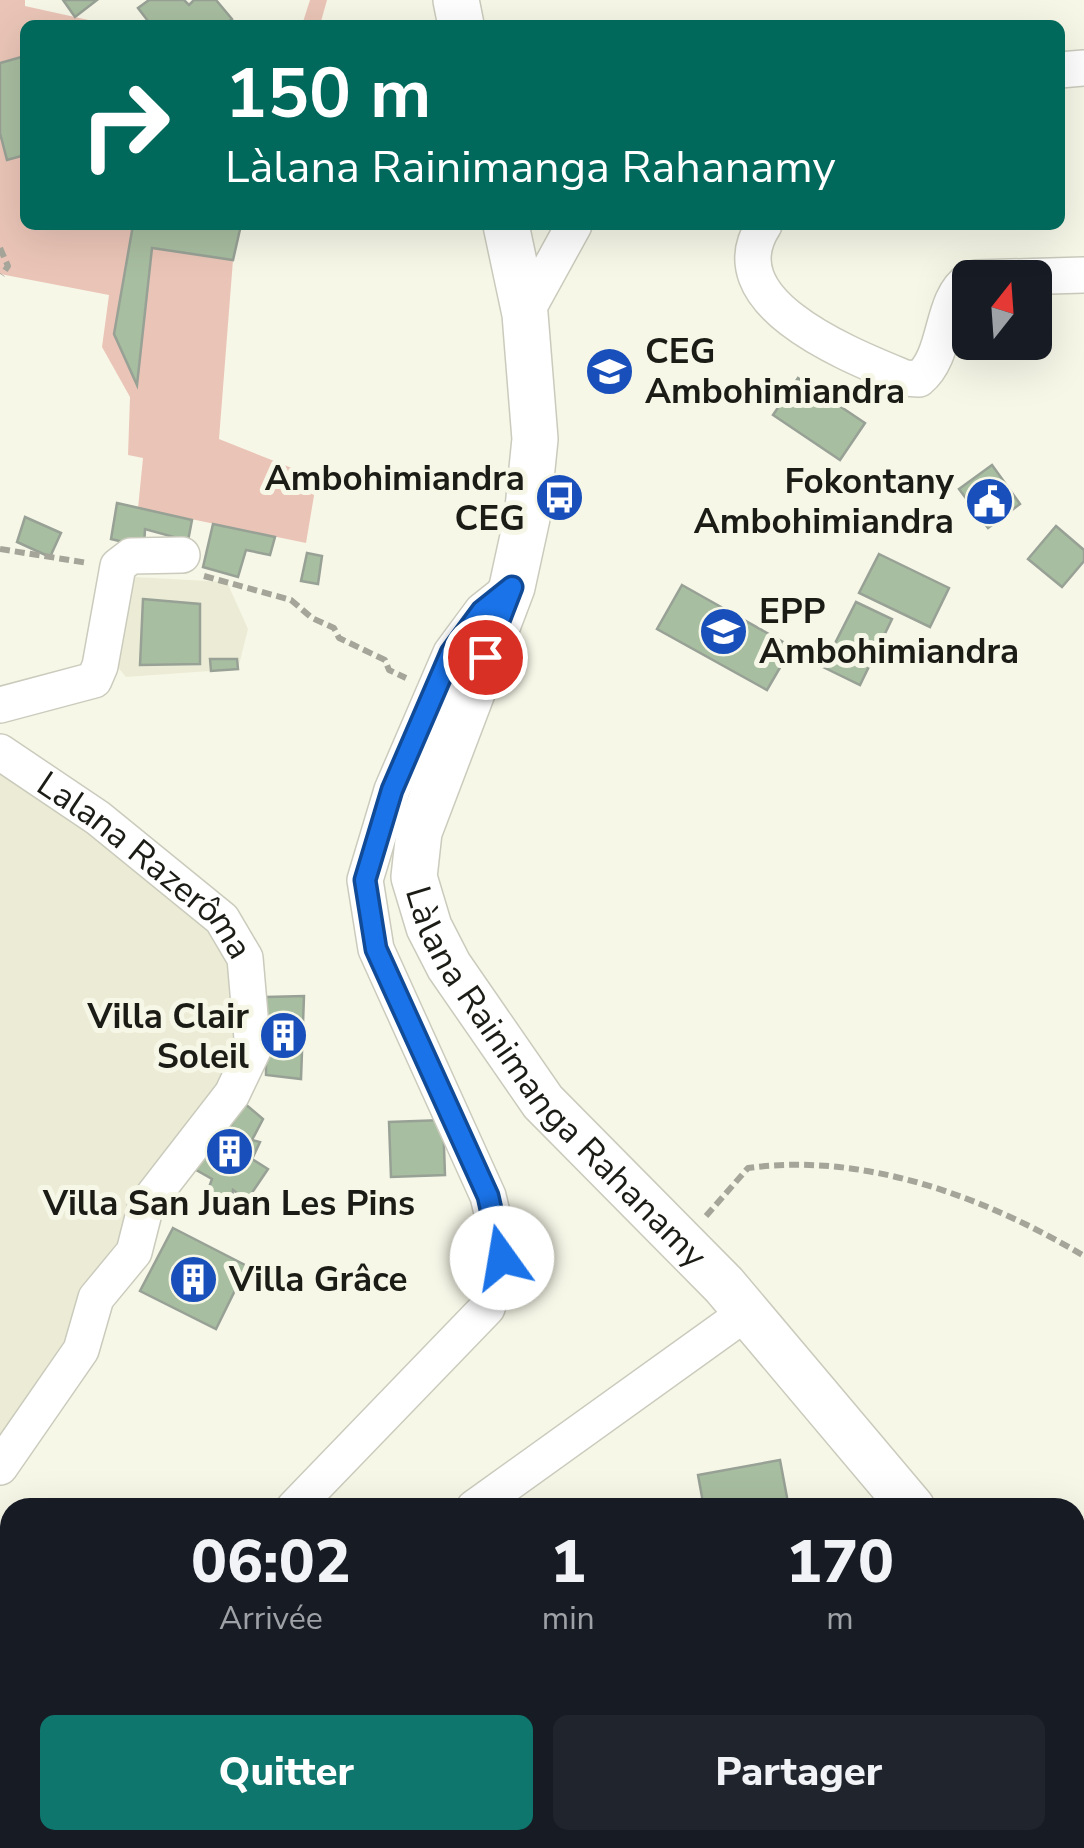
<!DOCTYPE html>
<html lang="fr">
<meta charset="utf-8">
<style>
body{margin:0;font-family:"Nunito Sans",sans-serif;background:#20242c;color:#f1f3f6;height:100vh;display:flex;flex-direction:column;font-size:38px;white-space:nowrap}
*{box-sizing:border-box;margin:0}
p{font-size:32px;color:#9ea1a6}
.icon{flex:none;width:55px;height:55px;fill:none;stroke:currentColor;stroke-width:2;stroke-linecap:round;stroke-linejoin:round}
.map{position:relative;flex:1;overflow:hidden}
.drawer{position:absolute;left:0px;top:1498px;width:1085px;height:352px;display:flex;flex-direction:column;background:#171b24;border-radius:30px 30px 0 0;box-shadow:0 10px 40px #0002}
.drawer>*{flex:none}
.guide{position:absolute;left:20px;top:20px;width:1045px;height:210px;border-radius:15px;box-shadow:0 10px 40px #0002;background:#00695c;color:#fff;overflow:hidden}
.needle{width:65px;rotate:17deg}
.controls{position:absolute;left:952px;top:260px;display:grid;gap:20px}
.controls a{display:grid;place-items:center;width:100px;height:100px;border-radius:15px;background:#171b24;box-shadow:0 10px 40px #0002;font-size:50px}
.pin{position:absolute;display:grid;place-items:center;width:85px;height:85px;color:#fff;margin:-42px;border:5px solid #fff;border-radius:50%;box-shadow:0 2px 10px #0007}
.me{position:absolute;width:110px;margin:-55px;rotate:347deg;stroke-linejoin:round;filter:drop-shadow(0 0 8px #0008)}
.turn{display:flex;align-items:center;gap:35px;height:210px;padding:0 40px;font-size:45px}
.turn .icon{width:130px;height:130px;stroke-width:2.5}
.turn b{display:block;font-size:70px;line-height:85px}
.eta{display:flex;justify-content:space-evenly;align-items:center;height:170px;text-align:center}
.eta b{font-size:60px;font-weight:800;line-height:70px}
.action{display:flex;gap:20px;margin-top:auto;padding:20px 40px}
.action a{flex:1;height:115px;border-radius:15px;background:#0f766e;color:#fff;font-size:40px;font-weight:800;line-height:115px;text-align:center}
.action a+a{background:#20242c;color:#f1f3f6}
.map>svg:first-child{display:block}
.built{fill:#ececd6}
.green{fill:#eac5b7}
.building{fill:#a8bea0;stroke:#98a195;stroke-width:2.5}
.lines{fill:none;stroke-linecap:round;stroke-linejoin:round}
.minor-casing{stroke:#cbcbbd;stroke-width:38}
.major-casing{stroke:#cbcbbd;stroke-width:48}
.path{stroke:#a5a59a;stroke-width:6;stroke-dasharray:10 5;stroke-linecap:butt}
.minor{stroke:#fff;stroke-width:35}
.major{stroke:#fff;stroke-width:45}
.route-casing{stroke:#114b97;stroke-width:25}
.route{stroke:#1a73e8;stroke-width:18}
.labels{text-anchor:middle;stroke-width:10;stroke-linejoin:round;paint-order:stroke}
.poi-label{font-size:35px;font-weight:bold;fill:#1c1c17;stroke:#f7f7e8;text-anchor:start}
.street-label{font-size:35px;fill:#1c1c17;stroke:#f7f7e8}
</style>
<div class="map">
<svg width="1084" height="1848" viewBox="0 0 1084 1848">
<rect width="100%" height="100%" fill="#f7f7e8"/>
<g class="built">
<path d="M134,577l93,5 21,47 -10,40 -112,8 -14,-17 9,-69z"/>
<path d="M0,752l222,167 31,131 -253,417z"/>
</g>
<g class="green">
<path d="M0,0h25v6l86,19h-86v200h108l4,157 15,-134 81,12 -14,179 98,39 -11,65 -168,-35 5,-50 -15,-3 2,-58 -28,-50 7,-52 -109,-21z"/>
<path d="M310,0h17l-7,25h-18z"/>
</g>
<g class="building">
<path d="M63,0h34l-22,17z"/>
<path d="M149,0h35l5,5 5,-5h22l16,19 -7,6h-74l-13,-17z"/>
<path d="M25,56v99l-18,5 -7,-27v-70z"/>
<path d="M133,225h108l-8,35 -81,-12 -15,137 -23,-51z"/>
<path d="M798,378l67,45 -25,37 -67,-45z"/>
<path d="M992,465l28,39 -32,24 -29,-39z"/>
<path d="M117,503l75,17 -4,21 -43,-12 -1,18 -33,-8z"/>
<path d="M25,517l36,16 -11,24 -33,-15z"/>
<path d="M213,524l62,13 -5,18 -24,-5 -8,27 -35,-10z"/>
<path d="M1056,526l28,24v11l-22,26 -34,-28z"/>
<path d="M307,553l15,3 -4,28 -17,-3z"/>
<path d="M879,554l70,34 -19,39 -71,-34z"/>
<path d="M682,585l110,62 -25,43 -110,-61z"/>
<path d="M143,599l57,5v60l-60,1z"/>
<path d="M856,602l36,17 -32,66 -37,-18z"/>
<path d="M210,659h27l1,10 -27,2z"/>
<path d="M304,996l-3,83 -35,-4v-78z"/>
<path d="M244,1103l19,16 -11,21 8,2 -8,17 16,10 -21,31 -14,-10 -2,14 -23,-14 4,-11 -21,-12 29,-45 10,5z"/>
<path d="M443,1120l2,55 -54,2 -2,-55z"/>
<path d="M173,1228l74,38 -31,63 -76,-38z"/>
<path d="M780,1460l9,48h-85l-6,-33z"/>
<path d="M262,1840h48l-1,8h-47z"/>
<path d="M356,1840h47l-1,8h-46z"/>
</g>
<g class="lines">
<defs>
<g id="minor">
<path d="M1060,70l24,-2"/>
<path d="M764,225c-51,78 88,131 141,153l14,1c30,-25 20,-79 51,-100"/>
<path d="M976,278l108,-3"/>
<path d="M525,314l49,-89"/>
<path d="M0,705l94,-25 6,-14 18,-100 13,-10 51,-1"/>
<path id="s1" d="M0,752l98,66 124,101 23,39 8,92 -21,44 -86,111 -12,47 -38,46 -15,52 -81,117"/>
<path d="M294,1508l193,-200 16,-49 -15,-63 -112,-247 -11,-69 27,-90 59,-137 31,-42 29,-23"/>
<path d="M474,1508l273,-196"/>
<path d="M100,1840l2,8"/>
</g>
<g id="major">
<path d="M456,0l5,25"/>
<path id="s2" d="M506,225l19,89 10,125 -8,79 -15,69 -93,245 -5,45 15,50 20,39 94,136 181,183 188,223"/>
<path d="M1075,1678l9,7"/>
</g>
</defs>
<use href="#minor" class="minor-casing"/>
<use href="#major" class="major-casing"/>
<g class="path">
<path d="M0,248l8,18 -6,9"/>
<path d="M0,549l88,14"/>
<path d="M204,576l87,24 21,18 22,10 5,10 46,22 4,10 17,8"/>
<path d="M706,1216l42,-48c116,-16 237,29 336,88"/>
</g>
<use href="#minor" class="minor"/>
<use href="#major" class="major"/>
</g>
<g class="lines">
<defs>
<path id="route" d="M485,657l27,-70 -30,24 -31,42 -59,137 -27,90 11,69 112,247 14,62"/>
</defs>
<use href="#route" class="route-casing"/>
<use href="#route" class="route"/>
</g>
<defs>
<symbol id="school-disc" viewBox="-11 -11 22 22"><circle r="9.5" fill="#194fbb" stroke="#f7f7e8"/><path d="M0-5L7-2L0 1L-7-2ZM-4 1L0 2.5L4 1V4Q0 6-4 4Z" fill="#fff"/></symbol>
<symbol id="bus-disc" viewBox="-11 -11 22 22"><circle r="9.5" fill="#194fbb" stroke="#f7f7e8"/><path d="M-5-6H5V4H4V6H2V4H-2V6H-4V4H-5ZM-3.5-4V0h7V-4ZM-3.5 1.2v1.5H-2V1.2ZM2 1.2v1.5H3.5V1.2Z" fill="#fff"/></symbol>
<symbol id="civic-disc" viewBox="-11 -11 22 22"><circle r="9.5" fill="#194fbb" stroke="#f7f7e8"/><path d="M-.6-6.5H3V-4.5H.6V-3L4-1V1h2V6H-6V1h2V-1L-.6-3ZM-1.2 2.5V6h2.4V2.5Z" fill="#fff"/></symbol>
<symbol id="building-disc" viewBox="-11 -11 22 22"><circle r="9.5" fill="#194fbb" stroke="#f7f7e8"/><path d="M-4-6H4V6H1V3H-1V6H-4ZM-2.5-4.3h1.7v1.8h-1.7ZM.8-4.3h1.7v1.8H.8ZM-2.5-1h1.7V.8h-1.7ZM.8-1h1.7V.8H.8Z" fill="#fff"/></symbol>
</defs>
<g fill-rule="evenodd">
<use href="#school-disc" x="582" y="344" width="55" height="55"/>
<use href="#bus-disc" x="532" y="470" width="55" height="55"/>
<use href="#civic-disc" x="962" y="474" width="55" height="55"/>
<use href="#school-disc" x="696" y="604" width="55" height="55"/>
<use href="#building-disc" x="256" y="1008" width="55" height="55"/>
<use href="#building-disc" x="202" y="1124" width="55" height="55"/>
<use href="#building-disc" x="166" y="1252" width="55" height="55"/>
</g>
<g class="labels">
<g class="poi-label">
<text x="645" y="363">CEG<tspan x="645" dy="40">Ambohimiandra</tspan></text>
<text x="525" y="490" text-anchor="end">Ambohimiandra<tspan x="525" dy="40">CEG</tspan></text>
<text x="954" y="493" text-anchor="end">Fokontany<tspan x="954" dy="40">Ambohimiandra</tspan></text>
<text x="759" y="623">EPP<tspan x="759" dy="40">Ambohimiandra</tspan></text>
<text x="249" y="1028" text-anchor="end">Villa Clair<tspan x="249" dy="40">Soleil</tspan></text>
<text x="229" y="1215" text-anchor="middle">Villa San Juan Les Pins</text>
<text x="229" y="1291">Villa Grâce</text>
</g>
<g class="street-label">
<text dy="12" stroke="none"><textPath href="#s1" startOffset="185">Lalana Razerôma</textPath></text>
<text dy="12" stroke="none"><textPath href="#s2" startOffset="922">Làlana Rainimanga Rahanamy</textPath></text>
</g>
</g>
</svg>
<div class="controls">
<a><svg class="needle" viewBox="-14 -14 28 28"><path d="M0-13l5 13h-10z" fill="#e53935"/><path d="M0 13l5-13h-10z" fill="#9ea1a6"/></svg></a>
</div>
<div class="pin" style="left:485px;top:657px;background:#d93025"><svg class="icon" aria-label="arrive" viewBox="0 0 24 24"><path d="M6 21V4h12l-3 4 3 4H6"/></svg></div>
<svg class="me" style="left:502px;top:1258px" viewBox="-20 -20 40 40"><circle r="19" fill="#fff"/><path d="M0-13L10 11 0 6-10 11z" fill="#1a73e8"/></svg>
<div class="guide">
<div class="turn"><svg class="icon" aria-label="right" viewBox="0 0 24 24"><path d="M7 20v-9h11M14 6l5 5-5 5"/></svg><div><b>150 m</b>Làlana Rainimanga Rahanamy</div></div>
</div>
<section class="drawer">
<div class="eta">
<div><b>06:02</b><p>Arrivée</p></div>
<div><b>1</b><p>min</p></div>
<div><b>170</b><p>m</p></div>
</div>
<div class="action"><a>Quitter</a><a>Partager</a></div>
</section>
</div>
